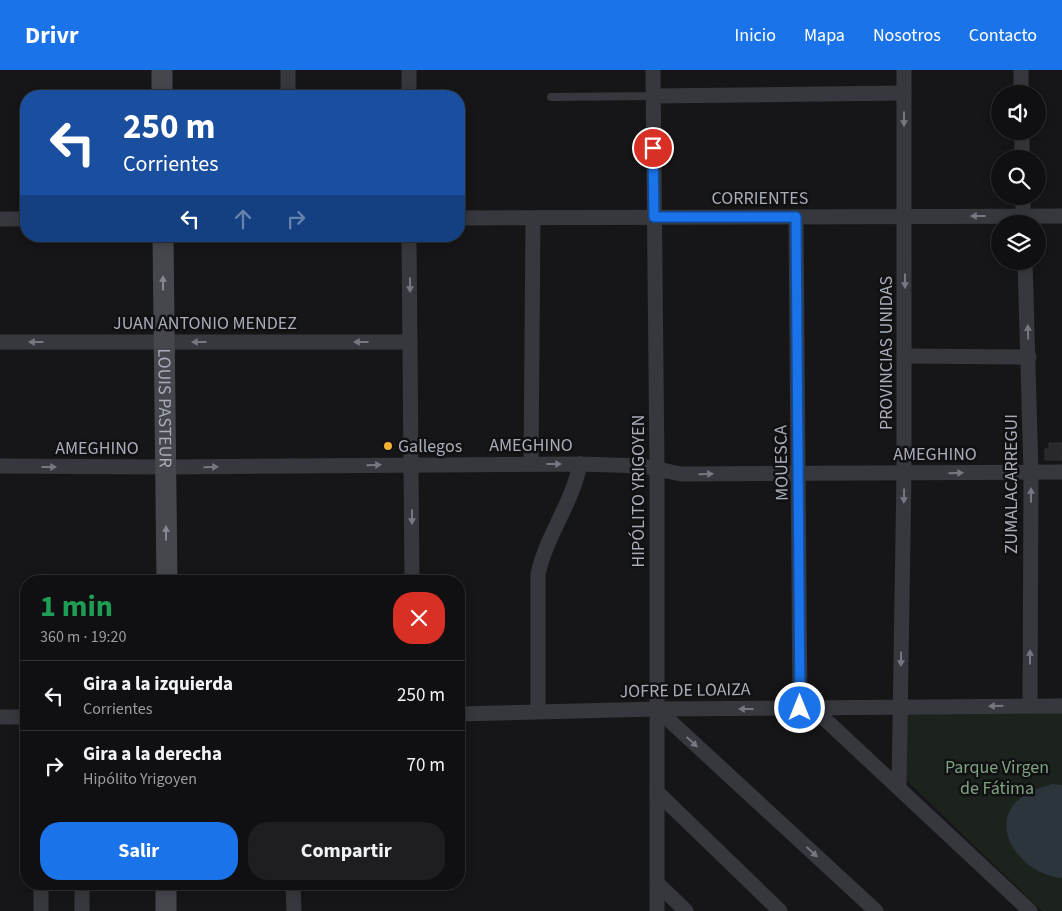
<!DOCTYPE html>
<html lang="es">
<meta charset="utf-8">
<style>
body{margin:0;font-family:"Source Sans 3",sans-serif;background:#1e1e20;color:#f1f3f6;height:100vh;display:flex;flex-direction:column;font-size:19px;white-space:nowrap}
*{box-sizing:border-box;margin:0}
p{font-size:16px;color:#9c9d9f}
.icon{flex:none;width:28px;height:28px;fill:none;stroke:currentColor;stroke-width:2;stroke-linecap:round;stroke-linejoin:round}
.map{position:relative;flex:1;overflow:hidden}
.sheet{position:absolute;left:20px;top:505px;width:445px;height:315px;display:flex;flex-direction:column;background:#101012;border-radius:20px;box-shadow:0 2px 12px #0003,0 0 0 1px #303032}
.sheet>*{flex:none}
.hud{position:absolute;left:20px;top:20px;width:445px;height:152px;border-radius:20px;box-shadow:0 2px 12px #0003,0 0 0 1px #303032;background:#1a4fa0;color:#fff;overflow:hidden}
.controls{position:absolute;left:991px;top:15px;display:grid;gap:10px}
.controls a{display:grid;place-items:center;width:55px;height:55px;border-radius:50%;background:#101012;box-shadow:0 2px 12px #0003,0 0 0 1px #303032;font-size:25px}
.pin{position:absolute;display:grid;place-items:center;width:42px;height:42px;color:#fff;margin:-21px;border:2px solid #fff;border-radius:50%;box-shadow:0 1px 5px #0007}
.me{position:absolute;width:55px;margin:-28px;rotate:0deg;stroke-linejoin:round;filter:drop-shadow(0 0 4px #0008)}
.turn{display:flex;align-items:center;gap:18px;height:105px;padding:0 20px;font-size:22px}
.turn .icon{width:65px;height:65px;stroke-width:2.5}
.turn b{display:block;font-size:35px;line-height:42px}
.lanes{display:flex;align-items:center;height:48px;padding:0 20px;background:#0003;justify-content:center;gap:25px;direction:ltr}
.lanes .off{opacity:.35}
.round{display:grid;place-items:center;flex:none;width:52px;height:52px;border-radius:20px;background:#1e1e20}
.head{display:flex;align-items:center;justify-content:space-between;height:85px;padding:0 20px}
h1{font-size:30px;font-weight:700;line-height:38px;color:#1e9e55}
.primary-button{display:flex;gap:10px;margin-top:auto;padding:10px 20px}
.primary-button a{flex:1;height:58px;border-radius:20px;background:#1a73e8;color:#fff;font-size:20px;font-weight:700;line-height:58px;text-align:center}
.primary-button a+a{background:#1e1e20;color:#f1f3f6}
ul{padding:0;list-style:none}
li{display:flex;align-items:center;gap:15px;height:70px;padding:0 20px;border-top:1px solid #303032}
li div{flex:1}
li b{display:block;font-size:19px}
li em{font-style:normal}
header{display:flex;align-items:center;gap:30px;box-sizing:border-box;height:70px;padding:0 25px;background:#1a73e8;color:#fff}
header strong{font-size:24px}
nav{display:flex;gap:28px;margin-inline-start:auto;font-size:18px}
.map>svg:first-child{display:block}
.green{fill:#1c231d}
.water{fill:#2c353c}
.building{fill:#29292c;stroke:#303034}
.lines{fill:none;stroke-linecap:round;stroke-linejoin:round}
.lane{stroke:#37383d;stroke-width:8}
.street{stroke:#37383d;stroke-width:15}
.secondary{stroke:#45474d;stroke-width:21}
.oneway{fill:#757881}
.oneway2{fill:#858993}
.route-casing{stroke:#114b97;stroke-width:12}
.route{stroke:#1a73e8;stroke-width:9}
.poi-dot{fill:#f2b134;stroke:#111113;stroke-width:2}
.labels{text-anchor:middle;stroke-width:5;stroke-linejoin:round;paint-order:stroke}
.street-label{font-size:18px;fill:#a8adb8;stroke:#111113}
.poi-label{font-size:18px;fill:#a8adb8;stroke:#111113;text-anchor:start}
.park-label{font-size:18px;fill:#7fa381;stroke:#111113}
</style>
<header>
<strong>Drivr</strong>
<nav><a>Inicio</a><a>Mapa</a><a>Nosotros</a><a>Contacto</a></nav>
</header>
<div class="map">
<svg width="1062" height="841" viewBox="0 0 1062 841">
<rect width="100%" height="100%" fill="#161618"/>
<path class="green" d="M1062,641v200h-20l-139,-134 3,-64z"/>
<path class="water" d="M1053,714l9,1v93c-33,-1 -74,-43 -47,-75 10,-11 24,-15 38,-19z"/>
<path class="building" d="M1049,373h13v17h-17v-11h4z"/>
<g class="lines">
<path class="lane" d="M551,27l102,-1"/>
<g class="street">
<path d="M288,0v26"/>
<path d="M409,0v26"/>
<path d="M653,0l4,399v442"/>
<path d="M1021,0v24"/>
<path d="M653,26l251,-3"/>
<path d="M1022,61v28"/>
<path d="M1023,126v28"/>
<path d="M796,147l4,491"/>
<path d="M459,148l603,-2"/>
<path d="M0,149h26"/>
<path d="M409,166l3,345"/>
<path d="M1025,191l6,211 -1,234"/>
<path d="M0,272h410"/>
<path d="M904,286l125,1"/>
<path d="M531,394l2,-245"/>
<path d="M0,396l166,1 414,-3 63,2 38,8 381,-2"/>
<path d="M813,638l217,203"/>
<path d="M657,639l219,202"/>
<path d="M538,641v-137c9,-40 34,-70 42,-110"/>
<path d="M459,644l198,-5 405,-3"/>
<path d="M0,647h26"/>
<path d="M899,717l5,-314v-403"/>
<path d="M657,722l123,119"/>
<path d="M41,814v27"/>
<path d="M82,814v27"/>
<path d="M293,814l1,27"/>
<path d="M658,814l28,27"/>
</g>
<g class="secondary">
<path d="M162,0v26"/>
<path id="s1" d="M163,166l4,345"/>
<path d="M166,841v-27"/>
</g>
</g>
<defs><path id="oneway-solid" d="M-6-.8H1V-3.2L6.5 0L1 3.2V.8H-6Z" transform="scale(1.25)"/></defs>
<g class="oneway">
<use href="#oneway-solid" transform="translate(904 49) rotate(90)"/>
<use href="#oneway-solid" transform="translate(978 146) rotate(180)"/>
<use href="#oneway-solid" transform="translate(905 211) rotate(90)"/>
<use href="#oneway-solid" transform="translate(410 215) rotate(90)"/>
<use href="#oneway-solid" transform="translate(1028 262) rotate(-92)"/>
<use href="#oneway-solid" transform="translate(36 272) rotate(-180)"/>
<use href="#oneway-solid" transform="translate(199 272) rotate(180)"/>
<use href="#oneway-solid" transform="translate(361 272) rotate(180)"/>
<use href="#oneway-solid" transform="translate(554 394)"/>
<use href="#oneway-solid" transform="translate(374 395) rotate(-1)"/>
<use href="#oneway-solid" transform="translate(49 397)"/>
<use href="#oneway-solid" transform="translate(211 397) rotate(-1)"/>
<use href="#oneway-solid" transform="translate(956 403) rotate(-1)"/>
<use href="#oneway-solid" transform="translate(706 404) rotate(-1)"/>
<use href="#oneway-solid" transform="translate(1031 425) rotate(-90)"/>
<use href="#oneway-solid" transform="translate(904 426) rotate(91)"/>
<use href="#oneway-solid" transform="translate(412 447) rotate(90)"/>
<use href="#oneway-solid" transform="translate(1030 587) rotate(-90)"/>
<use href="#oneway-solid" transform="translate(901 589) rotate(91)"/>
<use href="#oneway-solid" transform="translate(996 636) rotate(179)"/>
<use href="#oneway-solid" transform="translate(746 639) rotate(180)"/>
<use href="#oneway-solid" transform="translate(692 672) rotate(43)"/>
<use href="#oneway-solid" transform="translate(812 782) rotate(43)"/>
</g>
<g class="oneway2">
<use href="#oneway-solid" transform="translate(163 213) rotate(-90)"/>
<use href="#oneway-solid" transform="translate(166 463) rotate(-90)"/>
</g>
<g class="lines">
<defs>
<path id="route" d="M653,78l1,69h142l4,491"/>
</defs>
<use href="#route" class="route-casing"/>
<use href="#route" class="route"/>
</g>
<circle class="poi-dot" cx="388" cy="376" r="5"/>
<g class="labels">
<g class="street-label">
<text x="760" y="134">CORRIENTES</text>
<text x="205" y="259">JUAN ANTONIO MENDEZ</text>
<text transform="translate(886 283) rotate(-90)" y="6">PROVINCIAS UNIDAS</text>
<text dy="6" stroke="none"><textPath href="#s1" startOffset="172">LOUIS PASTEUR</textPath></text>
<text x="531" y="381">AMEGHINO</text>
<text x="97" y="384">AMEGHINO</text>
<text x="935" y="390">AMEGHINO</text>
<text transform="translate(781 393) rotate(-91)" y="6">MOUESCA</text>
<text transform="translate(1011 414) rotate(-90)" y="6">ZUMALACARREGUI</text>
<text transform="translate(638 421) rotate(-90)" y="6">HIPÓLITO YRIGOYEN</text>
<text transform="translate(685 620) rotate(-1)" y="6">JOFRE DE LOAIZA</text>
</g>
<g class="poi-label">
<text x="398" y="382">Gallegos</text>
</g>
<g class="park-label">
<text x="997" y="703">Parque Virgen<tspan x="997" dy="21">de Fátima</tspan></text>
</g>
</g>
</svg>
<div class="controls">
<a><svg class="icon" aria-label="sound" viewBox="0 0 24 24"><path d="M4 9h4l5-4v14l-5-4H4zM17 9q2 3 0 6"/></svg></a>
<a><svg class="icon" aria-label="search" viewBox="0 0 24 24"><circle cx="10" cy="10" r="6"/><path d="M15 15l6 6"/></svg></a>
<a><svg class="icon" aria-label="layers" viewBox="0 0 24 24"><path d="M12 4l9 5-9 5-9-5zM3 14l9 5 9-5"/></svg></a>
</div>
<div class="pin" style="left:653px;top:78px;background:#d93025"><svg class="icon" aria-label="arrive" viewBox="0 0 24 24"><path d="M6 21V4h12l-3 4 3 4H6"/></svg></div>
<svg class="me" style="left:800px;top:638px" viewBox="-20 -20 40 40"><circle r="17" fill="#1a73e8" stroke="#fff" stroke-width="3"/><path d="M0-11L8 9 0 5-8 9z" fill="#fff"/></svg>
<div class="hud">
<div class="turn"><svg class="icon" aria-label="left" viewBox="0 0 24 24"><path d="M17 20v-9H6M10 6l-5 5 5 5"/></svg><div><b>250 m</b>Corrientes</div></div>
<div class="lanes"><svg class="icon" aria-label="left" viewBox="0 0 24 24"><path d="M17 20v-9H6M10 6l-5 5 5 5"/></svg><svg class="icon off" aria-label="ahead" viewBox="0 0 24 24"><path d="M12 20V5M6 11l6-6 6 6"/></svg><svg class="icon off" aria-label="right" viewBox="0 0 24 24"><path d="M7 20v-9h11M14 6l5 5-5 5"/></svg></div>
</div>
<section class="sheet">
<div class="head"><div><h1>1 min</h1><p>360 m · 19:20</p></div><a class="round" style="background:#d93025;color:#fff"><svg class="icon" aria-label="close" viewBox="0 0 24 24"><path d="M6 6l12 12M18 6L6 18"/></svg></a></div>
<ul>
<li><svg class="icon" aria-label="left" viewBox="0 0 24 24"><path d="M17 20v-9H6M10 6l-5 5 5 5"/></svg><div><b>Gira a la izquierda</b><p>Corrientes</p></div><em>250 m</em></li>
<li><svg class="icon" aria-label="right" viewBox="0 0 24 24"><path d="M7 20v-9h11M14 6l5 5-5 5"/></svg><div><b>Gira a la derecha</b><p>Hipólito Yrigoyen</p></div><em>70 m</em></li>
</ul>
<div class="primary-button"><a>Salir</a><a>Compartir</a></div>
</section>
</div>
